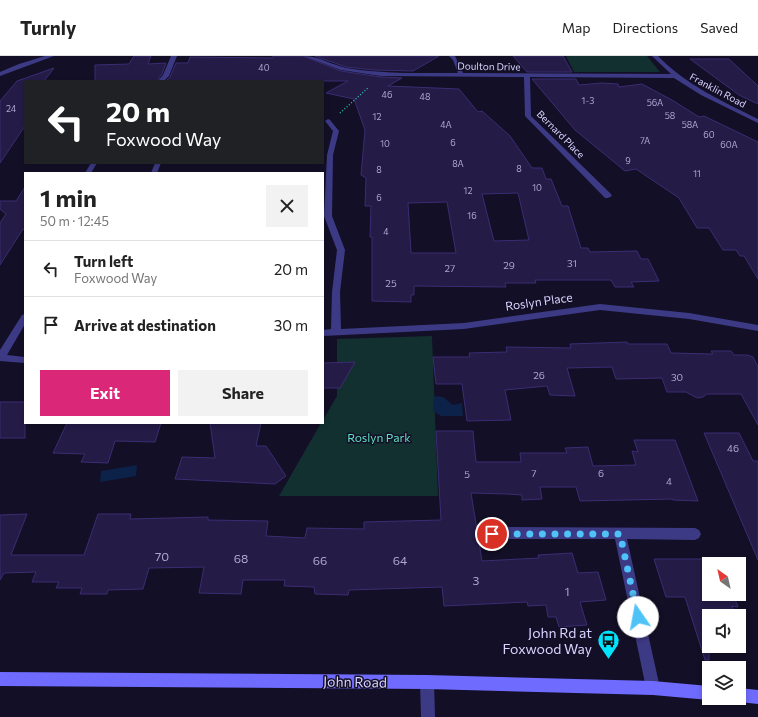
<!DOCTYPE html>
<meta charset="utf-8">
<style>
body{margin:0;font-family:Commissioner,sans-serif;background:#f2f2f2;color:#222;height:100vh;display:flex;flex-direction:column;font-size:15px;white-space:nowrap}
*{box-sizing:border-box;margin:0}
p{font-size:13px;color:#767676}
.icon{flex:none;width:22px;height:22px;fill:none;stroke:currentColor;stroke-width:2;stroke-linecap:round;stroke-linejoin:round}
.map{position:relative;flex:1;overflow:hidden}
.side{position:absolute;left:24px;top:116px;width:300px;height:252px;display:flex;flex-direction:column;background:#fff;border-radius:0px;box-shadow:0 2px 6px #0003}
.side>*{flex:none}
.top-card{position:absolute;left:24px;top:24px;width:300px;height:84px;border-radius:0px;box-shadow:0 2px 6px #0003;background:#202124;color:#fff;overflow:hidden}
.needle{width:26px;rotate:326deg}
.controls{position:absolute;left:702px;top:501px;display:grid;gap:8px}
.controls a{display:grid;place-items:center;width:44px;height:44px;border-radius:0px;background:#fff;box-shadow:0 2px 6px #0003;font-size:20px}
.pin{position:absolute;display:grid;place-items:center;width:34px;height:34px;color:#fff;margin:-17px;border:2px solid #fff;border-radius:50%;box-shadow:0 1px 4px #0007}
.me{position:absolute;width:44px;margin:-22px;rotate:348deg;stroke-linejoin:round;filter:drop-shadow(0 0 3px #0008)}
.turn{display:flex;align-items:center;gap:14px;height:84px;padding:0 16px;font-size:18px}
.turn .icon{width:52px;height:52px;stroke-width:2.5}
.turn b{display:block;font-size:28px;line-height:34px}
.round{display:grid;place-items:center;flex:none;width:42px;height:42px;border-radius:0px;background:#f2f2f2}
.head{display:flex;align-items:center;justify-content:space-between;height:68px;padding:0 16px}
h1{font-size:24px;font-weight:700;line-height:30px}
.cta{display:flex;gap:8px;margin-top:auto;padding:8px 16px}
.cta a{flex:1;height:46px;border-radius:0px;background:#db2777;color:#fff;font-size:16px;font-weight:700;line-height:46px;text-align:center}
.cta a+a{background:#f2f2f2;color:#222}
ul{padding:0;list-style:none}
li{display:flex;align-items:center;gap:12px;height:56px;padding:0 16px;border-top:1px solid #e0e0e0}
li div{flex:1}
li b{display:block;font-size:15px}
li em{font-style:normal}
header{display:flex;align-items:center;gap:24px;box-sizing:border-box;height:56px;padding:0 20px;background:#fff;border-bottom:1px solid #e0e0e0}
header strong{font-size:19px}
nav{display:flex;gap:22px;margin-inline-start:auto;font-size:14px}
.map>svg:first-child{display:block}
.green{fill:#12302f}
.water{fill:#0c2248}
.building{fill:#241b47;stroke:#3b2d73;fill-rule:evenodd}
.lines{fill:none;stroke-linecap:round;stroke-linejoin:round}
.path{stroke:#2fb8b0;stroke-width:1.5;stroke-dasharray:1 2;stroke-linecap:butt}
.lane{fill:#3d3a85;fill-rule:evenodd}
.street{fill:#3d3a85;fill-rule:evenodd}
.secondary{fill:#6f6bff;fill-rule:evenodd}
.route{stroke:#4fc3f7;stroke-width:7;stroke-dasharray:0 12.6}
.labels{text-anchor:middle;stroke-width:3;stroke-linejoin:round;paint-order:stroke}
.far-number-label{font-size:9px;fill:#aca6d1}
.far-street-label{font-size:10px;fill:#d9d4ff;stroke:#130f26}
.number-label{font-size:10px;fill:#aca6d1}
.street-label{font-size:12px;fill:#d9d4ff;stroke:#130f26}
.park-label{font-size:12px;fill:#5fe0c0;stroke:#130f26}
.near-number-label{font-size:12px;fill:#aca6d1}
.near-poi-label{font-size:14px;fill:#d9d4ff;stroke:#130f26;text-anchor:end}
.near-street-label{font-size:14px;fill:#d9d4ff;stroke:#130f26}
</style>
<header>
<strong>Turnly</strong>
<nav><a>Map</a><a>Directions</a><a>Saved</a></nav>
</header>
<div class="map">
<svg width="758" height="661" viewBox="0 0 758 661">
<rect width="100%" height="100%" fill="#130f26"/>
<g class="green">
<path d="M566,0h81l13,16h-86z"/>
<path d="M432,280l6,160h-159l42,-73h2v-3l14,-24v-57z"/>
</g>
<g class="water">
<path d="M434,340l9,1 10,8 9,-2 1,13h-22l-8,-5z"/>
<path d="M137,409l-1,11 -36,6 1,-11z"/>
</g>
<g class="building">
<path d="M134,0h17l-3,8 18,-1 -4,11 -5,7h-62v-16l34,-1z"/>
<path d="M273,0h30l38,15 40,6 21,1 -14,8 71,3 19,23 4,-1 28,25 22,32h10l4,11h5l11,27h6l13,42h7l2,4 47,-1 4,8h7l11,22 -28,1 3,5h-19l-4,-7h-76l1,3h-31l1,4 -92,-1v9h-3v7l-39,-1v-64h-2l1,-31h-6l1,-28 -5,-3 4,-45 -11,-31 -28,-6 22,-12h-182l4,-4 6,-14h12l2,-6 83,1zM518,137l11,47 -35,1 -12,-47zM447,146l9,51h-45l-3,-50z"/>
<path d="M315,0h124l-26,15 -39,-1 -28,-3z"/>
<path d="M513,0h50l9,16h-45z"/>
<path d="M690,3h39l29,27v18l-19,-9z"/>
<path d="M54,12l-10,13h-19v45l-25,37v-62l17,-20z"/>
<path d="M532,23h44l3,6 23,-2 16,1 1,3 23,-3 30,16 27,17 5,-1 54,26v137l-14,-23h-4l-4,-6h-13l-14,-22h-12l-18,-30 -43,-29 -11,2 -50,-41z"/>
<path d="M25,131v44l-2,-2 -23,36v-42l6,-9 -6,-5v-8h16z"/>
<path d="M627,286l1,2h39l4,9 42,1 -2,-3h20l3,4h13l6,2 5,10v58l-17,-31h-34l-4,3 -6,1 -11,-6h-19l-5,-14 -46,1 -4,-12 -45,1 8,28 -25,-1 -3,-9 -42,4 6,30 -44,1 -5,-37h-26l-3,-27h37l-1,-4 38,-1 -1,-5 65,1 -1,-4z"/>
<path d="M355,306l-15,26h-17v-25z"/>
<rect x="0" y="346" width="25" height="36"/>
<path d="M67,367h94l-6,19 -40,-1 -7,22 -27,-1 4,-8 -32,-1z"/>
<path d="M210,367h51l-5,23h10l20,30 -11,8 -100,-5 7,-22 33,1z"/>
<path d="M436,375h37l3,31h45l-1,-9h47l-2,-5 23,-1 5,19 43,-1 -4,-14 6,1 -4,-12h41l23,61 -25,-1v-1l-93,2 -4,-14h-36l2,12 -20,1v-5l-15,-1 -36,-1 11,68 57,-3 -1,-3 34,-2 6,20 20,-1 8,28 -26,2 7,23 -28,2 -3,-10h-8l-2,-12 -18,1 -1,-4 -83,4 -2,-19 -93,3 -1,5 -33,-1 -1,-7 -30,-1 1,-6h-42l-2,14 -42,-1 5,-26 -55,1 -6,21 -35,1 -1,4h-27l2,-6h-26l3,-6h-27l4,-10 -32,1 -4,7v-65l27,-1 -16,41h73l14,-41h33l-1,5 78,-2v3l60,1 -2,15 39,2 2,-10 57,1v-7l77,-2z"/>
<path d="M704,377h35l14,28h5v99z"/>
<path d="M654,503h66l2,5h-13v30h24l5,13 -6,-1 2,6h-15l1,4h-11v44h-4l-20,-63h-19z"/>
</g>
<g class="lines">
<path class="path" d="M340,57l29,-26"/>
<g class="lane">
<path d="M171,0h6l-8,20 -5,5h-6l5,-6z"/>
<path d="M91,107h6l-6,10h-6z"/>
<path d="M155,107h6l-4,10h-6z"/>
</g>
<g class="street">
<path d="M45,0h9l-54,20v-4l19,-8z"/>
<path d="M304,0c15,0 28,9 42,12 37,6 74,5 112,5l-5,-13 -4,-4h6l8,17 208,1 -19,-18h6c28,29 64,45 100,63v4l-57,-28 -27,-17 -144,-1 1,39 80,78 1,2 -4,2h-3l-80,-82 -1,-39 -143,-1 -40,-6z"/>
<path d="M328,63l2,1 9,11 -6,24 -1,61 13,34 -5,42 1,37 123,-6 136,-19 89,9 69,12v6l-69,-12 -89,-9 -136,19 -141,7v-6l8,-1 1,-37 5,-42 -13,-34 3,-61 6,-24 -8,-10z"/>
<path d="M25,258v10l-18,31 18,2v6l-25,-2v-11l22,-35z"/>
<path d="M492,471l203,1 4,2 2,4 -2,4 -4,2 -68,-1 33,149 -2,5 -5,2 -5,-2 -2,-5 -31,-149h-123l-4,-2 -2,-4 2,-4z"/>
<path d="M427,619l5,2 2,5 1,35h-14l-1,-35 2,-5z"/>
</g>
<g class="secondary">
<path d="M0,616l427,3 226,6 56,5v12h5l-5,2 -56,-5 -226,-6 -427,-3z"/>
<path d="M739,632l19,2v14l-19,-2 -5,-2 -1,-2h6z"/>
</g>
</g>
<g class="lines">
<path class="route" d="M492,478h128l18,83"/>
</g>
<defs>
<symbol id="bus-pin" viewBox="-11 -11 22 30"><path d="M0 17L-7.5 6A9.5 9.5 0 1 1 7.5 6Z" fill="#00e5ff" stroke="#130f26"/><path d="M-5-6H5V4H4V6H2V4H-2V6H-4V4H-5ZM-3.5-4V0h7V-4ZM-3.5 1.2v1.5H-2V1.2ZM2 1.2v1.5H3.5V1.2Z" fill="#111"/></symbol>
</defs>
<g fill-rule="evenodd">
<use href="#bus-pin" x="596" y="572" width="25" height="34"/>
</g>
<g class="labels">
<g class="far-number-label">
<text x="264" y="15">40</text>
<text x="387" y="42">46</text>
<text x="425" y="44">48</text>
<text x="588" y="48">1-3</text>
<text x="655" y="50">56A</text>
<text x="11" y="56">24</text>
<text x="670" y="63">58</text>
<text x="377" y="64">12</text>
<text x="446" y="72">4A</text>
<text x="690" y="72">58A</text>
<text x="709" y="82">60</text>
<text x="645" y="88">7A</text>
<text x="453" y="90">6</text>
<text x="385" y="91">10</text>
<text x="729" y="92">60A</text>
<text x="628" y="108">9</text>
<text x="458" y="111">8A</text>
<text x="519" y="116">8</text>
<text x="379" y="117">8</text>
<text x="697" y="121">11</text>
<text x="537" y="135">10</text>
<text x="468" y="138">12</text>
<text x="379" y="145">6</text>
<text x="472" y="163">16</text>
<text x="386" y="179">4</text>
</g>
<g class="far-street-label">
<text transform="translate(489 10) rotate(1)" y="4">Doulton Drive</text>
<text transform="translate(718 34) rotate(28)" y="4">Franklin Road</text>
<text transform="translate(561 78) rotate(45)" y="4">Bernard Place</text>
</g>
<g class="number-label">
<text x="572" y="211">31</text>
<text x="509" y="213">29</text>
<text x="450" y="216">27</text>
<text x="391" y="231">25</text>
<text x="539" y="323">26</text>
<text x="677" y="325">30</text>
<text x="733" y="396">46</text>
<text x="534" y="421">7</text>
<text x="601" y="421">6</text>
<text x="467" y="422">5</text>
<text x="669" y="429">4</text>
</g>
<g class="street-label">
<text transform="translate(539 246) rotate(-8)" y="4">Roslyn Place</text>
</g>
<g class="park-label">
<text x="379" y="386">Roslyn Park</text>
</g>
<g class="near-number-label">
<text x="162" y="505">70</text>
<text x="241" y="507">68</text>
<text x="320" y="509">66</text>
<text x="400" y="509">64</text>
<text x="476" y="529">3</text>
<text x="567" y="540">1</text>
</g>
<g class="near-poi-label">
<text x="592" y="582">John Rd at<tspan x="592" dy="16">Foxwood Way</tspan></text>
</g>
<g class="near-street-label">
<text transform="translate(355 626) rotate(1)" y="5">John Road</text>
</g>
</g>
</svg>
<div class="controls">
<a><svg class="needle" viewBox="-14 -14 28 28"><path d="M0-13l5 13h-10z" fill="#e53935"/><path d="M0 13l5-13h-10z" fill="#767676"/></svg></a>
<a><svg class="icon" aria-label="sound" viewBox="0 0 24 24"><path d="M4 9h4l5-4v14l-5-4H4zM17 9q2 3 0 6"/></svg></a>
<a><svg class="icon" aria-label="layers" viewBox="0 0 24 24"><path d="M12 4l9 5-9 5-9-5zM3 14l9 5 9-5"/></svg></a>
</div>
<div class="pin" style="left:492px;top:478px;background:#d93025"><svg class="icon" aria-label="arrive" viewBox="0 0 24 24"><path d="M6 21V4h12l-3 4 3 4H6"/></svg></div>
<svg class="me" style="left:638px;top:561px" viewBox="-20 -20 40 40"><circle r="19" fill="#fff"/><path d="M0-13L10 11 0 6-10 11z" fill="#4fc3f7"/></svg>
<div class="top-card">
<div class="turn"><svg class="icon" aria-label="left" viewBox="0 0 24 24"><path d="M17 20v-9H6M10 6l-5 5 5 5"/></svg><div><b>20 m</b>Foxwood Way</div></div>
</div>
<section class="side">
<div class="head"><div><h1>1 min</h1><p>50 m · 12:45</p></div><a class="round"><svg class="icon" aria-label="close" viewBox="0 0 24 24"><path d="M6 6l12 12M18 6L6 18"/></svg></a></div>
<ul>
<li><svg class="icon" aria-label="left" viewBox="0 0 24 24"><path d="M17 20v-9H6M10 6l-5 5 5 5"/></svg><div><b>Turn left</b><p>Foxwood Way</p></div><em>20 m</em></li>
<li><svg class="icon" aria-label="arrive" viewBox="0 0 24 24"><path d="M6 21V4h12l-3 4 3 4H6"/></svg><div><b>Arrive at destination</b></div><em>30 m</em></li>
</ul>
<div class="cta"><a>Exit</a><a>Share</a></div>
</section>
</div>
